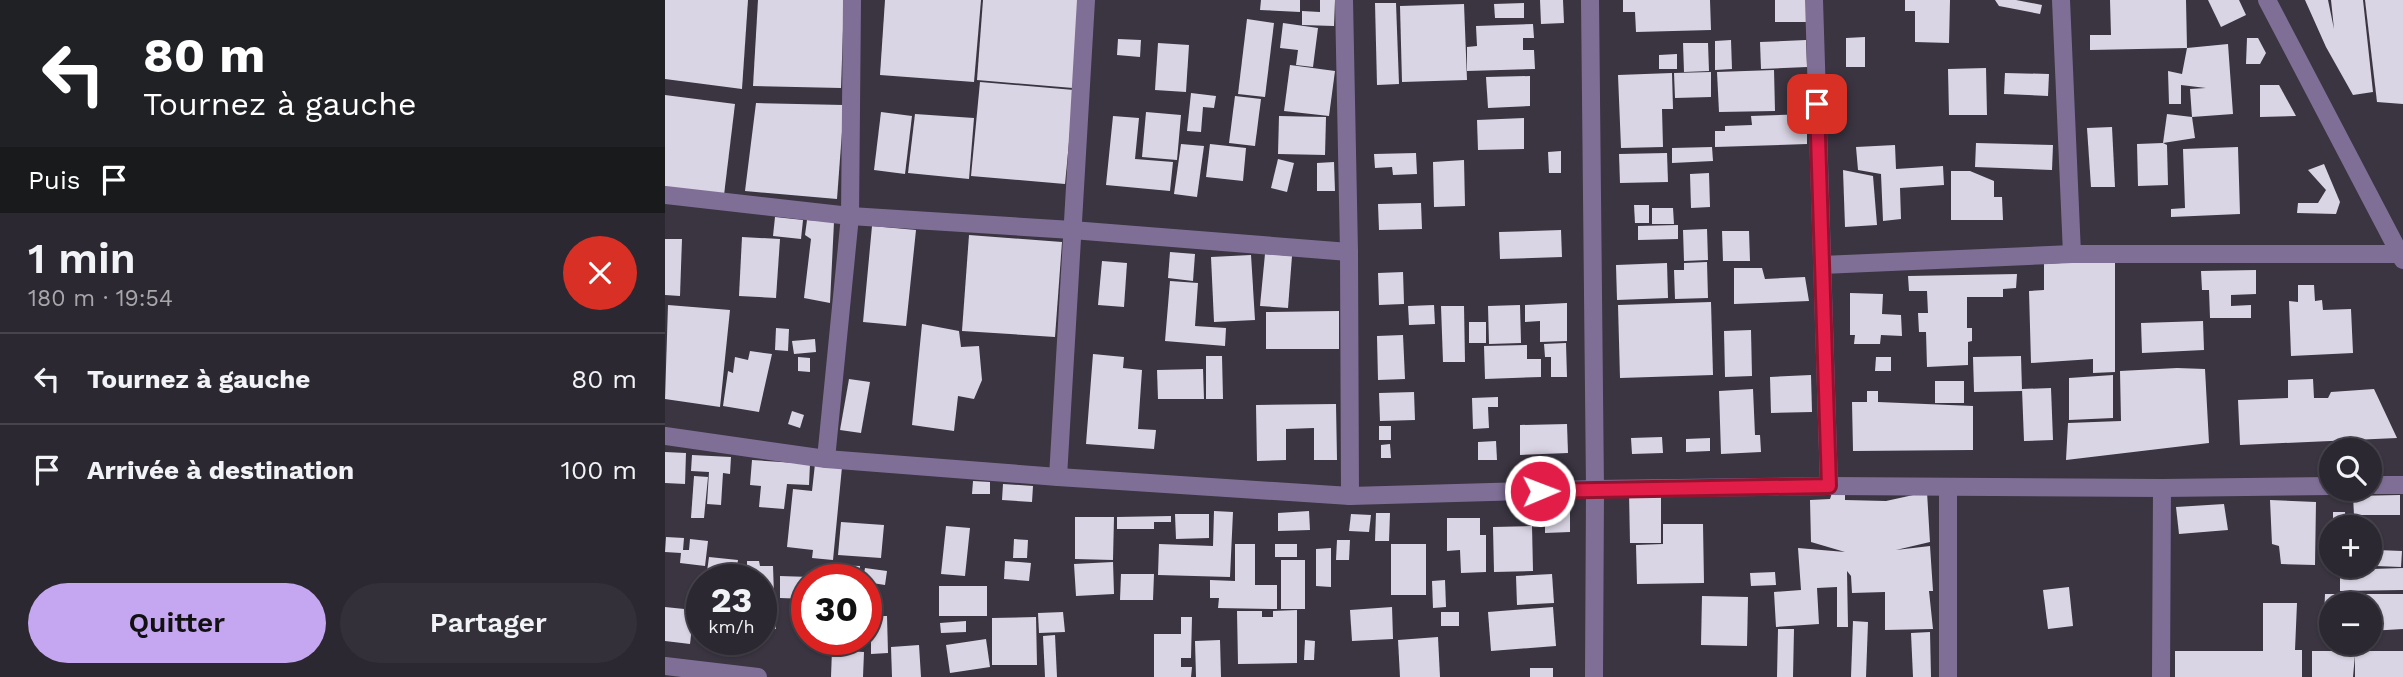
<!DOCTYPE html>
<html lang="fr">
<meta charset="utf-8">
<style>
body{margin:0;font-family:"Work Sans",sans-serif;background:#343039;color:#f1f3f6;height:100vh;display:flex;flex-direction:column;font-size:26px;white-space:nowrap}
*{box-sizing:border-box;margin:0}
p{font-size:23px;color:#a6a6ab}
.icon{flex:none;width:38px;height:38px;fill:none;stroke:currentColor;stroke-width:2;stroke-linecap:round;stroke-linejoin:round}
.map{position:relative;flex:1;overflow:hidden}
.drawer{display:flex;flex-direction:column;background:#2c2831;width:665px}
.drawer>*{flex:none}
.guide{background:#202124;color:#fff;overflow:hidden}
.fabs{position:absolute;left:1654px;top:438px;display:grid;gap:14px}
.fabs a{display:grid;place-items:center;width:63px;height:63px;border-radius:50%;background:#2c2831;box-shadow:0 2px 5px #0004,0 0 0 2px #48444d;font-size:35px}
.speed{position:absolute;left:21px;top:564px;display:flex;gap:14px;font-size:35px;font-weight:700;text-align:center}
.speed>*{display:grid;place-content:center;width:91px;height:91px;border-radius:50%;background:#2c2831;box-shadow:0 2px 5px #0004,0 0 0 2px #48444d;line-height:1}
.speed small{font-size:18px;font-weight:400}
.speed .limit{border:10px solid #d22;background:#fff;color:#111}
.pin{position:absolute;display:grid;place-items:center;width:60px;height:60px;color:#fff;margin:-30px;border-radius:14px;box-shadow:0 4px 10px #0006}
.me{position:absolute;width:77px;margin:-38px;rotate:89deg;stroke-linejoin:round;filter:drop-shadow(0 0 5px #0008)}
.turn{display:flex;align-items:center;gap:24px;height:147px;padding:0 28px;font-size:32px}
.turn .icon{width:91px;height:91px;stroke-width:2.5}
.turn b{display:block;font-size:49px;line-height:60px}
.then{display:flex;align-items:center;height:66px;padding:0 28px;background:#0003;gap:14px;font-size:26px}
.round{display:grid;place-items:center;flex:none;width:74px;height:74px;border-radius:37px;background:#343039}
.summary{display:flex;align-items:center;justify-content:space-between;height:119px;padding:0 28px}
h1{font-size:42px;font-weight:600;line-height:52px}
.cta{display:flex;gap:14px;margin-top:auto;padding:14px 28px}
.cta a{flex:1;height:80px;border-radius:42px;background:#c5a7f1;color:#111;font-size:28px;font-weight:600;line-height:80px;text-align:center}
.cta a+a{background:#343039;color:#f1f3f6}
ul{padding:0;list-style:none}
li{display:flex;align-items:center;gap:21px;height:91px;padding:0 28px;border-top:2px solid #48444d}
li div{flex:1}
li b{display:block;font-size:26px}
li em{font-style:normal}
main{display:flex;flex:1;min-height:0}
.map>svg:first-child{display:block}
.building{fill:#dad5e4}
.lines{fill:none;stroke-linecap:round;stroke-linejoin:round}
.minor{stroke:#7f6f97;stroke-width:18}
.route-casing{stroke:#92132f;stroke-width:18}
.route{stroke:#e11d48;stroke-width:12}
</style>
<main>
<section class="drawer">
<div class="guide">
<div class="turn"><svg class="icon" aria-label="left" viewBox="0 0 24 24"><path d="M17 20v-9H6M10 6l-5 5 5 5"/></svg><div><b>80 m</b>Tournez à gauche</div></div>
<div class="then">Puis<svg class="icon" aria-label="arrive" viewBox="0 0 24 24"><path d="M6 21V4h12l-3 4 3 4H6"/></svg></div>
</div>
<div class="summary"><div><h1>1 min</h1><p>180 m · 19:54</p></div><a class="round" style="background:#d93025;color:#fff"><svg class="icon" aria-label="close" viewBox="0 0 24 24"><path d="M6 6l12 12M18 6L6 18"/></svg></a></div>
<ul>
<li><svg class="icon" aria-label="left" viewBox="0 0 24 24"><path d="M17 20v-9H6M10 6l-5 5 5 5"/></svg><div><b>Tournez à gauche</b></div><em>80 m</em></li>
<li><svg class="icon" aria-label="arrive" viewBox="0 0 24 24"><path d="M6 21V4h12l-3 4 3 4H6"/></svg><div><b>Arrivée à destination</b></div><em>100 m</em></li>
</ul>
<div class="cta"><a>Quitter</a><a>Partager</a></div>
</section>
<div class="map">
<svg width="1738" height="677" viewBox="0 0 1738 677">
<rect width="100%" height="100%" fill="#3a3541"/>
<g class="building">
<path d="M0,0h83l-6,89 -77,-10z"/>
<path d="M93,0h86l-3,88 -88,-2z"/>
<path d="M220,0h96l-7,82 -94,-7z"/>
<path d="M318,0h99l-9,88 -96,-8z"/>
<path d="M596,0h39v12l-40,-2z"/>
<path d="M655,0h15l-1,26 -32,-1v-14l18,1z"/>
<path d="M875,0h23l1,23 -23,1z"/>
<path d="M958,0h87l1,30 -75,2 -1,-20h-12z"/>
<rect x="1110" y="0" width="32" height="22"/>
<path d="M1240,0h45l-1,43 -34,-1v-31h-10z"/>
<path d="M1330,0h21l26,5 -2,9 -41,-8z"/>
<path d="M1445,0h76l1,48 -97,2v-15h21z"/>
<path d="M1543,0h31l7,15 -25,12z"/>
<path d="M1640,0h23l6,29 -3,-29h32l10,92 -20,3 -27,-48z"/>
<path d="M1700,0h38v104l-26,-2z"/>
<path d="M710,3h21l3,81 -22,1z"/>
<path d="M859,3v15h-29l-1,-14z"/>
<path d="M799,4l3,76 -65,2 -2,-76z"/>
<path d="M582,19l27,4 -9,74 -27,-3z"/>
<path d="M618,23l35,5 -5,39 -17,-2 2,-15 -18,-2z"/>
<path d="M868,24l1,14h-11v12h11l1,19 -68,2v-24l10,-1 -1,-20z"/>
<path d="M1200,37v30h-19v-29z"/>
<path d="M1582,38h11l8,15 -6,11h-14z"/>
<path d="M453,39l23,1 -1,17 -23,-2z"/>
<path d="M1066,40l1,29 -17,1v-29z"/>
<path d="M1141,40l1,27 -46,2 -1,-27z"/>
<path d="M493,43l31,2 -3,47 -31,-2z"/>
<path d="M1018,43h25l1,28 -25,1z"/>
<path d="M1563,44l5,70 -41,3 -2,-28 16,-1 -25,-3v19h-12l-1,-33 14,3 5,-26z"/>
<path d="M1012,54v15h-18v-14z"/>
<path d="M625,65l45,6 -6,45 -45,-5z"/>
<path d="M1321,68l1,47h-38l-1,-46z"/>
<path d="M1109,70l1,41 -56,1 -2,-40z"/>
<path d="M1046,72v25l-36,1 -1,-25z"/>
<path d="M1007,73l1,36h-11l1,38 -42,1 -3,-73z"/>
<path d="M1340,73l44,1 -1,22 -44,-2z"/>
<path d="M865,76v30l-42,2 -2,-31z"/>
<path d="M315,82l94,8 -9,94 -94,-8z"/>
<path d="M1595,85h19l17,31 -36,1z"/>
<path d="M526,93l25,3 -2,12 -11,-1 -2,25 -14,-1z"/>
<path d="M0,95l70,9 -11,91 -59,-4z"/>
<path d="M570,96l26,3 -6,47 -26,-3z"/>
<path d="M91,103l88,2 -7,94 -92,-8z"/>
<path d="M216,112l31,4 -7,58 -31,-4z"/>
<path d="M481,112l35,3 -4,45 -35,-3z"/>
<path d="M250,114l59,4 -5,61 -61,-6z"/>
<path d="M1145,114v13h-3v17l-92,3v-16h10v-5l27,-1 -1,-9z"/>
<path d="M1502,114l25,3 3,21 -32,5z"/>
<path d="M448,116l26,2 -4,41 38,3 -3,29 -64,-6z"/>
<path d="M614,116l47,1 -1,38 -47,-1z"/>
<path d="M859,118v31l-46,1 -1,-30z"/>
<path d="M1447,127l3,60h-24l-4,-59z"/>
<path d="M1311,143l77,2 -1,25 -77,-3z"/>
<path d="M1498,143l4,2 1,40 -30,1 -1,-42z"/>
<path d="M516,144l23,2 -7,51 -23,-3z"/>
<path d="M545,144l36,4 -3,33 -37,-4z"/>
<path d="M1230,145l1,24 47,-3 1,19 -44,3 1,31 -18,2 -2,-47 -23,-4 -2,-23z"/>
<path d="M1047,147l1,14 -41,2v-15z"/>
<path d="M1573,147l2,67 -69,3v-8l14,-1 -2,-59z"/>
<path d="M896,151v22h-12l-1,-21z"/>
<path d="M751,153l1,21 -24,1 -1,-8 -17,1 -1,-14z"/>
<path d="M1002,153l1,29 -48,1 -1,-29z"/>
<path d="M613,159l16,4 -7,29 -16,-4z"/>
<path d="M799,160l1,46 -31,1 -1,-45z"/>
<path d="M669,162l1,29h-18v-28z"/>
<path d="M1659,164l16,38 -4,12 -39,-1 1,-10h20l8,-13 -18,-20z"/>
<path d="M1178,170l30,6 4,49 -32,2z"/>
<path d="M1286,171h19l24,10v16h8l1,23h-52z"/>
<path d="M1044,173l1,34 -19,1 -1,-34z"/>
<path d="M756,203l1,26 -43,1 -1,-26z"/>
<path d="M969,205h15v18h-14z"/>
<path d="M987,208h21l1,16h-22z"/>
<path d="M110,217l28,3 -2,19 -28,-3z"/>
<path d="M142,220l27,2 -4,81 -26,-5 7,-59 -6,-4z"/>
<path d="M1013,225v14l-40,1v-14z"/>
<path d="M207,226l44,4 -10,96 -43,-4z"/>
<path d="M1042,229l1,31 -24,1 -1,-31z"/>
<path d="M896,230l1,27 -62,2 -1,-27z"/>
<path d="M1057,231h27l1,30h-27z"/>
<path d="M304,235l93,7 -7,95 -93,-6z"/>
<path d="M77,237l38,2 -4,59 -37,-2z"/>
<path d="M0,239h17l-2,57 -15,-1z"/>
<path d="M505,252l25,2 -2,27 -25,-3z"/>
<path d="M600,254l27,2 -4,52 -28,-2z"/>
<path d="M586,255l4,65 -41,2 -3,-65z"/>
<path d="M1450,260v112l-22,1v-14l-62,4 -2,-72 15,-1v-26z"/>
<path d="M437,261l25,2 -3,44 -26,-2z"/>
<path d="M1042,262l1,36 -33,1 -1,-29h10v-7z"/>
<path d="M1002,263l1,35 -51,2 -1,-35z"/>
<path d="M1069,268h28l3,11 40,-2 4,24 -75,3z"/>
<path d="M1591,270v24l-25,1v11l20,-1v13h-41l-1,-28h-7l-1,-19z"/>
<path d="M738,272l1,32 -25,1 -1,-32z"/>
<path d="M1352,274l-1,14 -13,1v8h-36v31h5v13l-4,1v23l-41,2 -1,-35h-7l-1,-19h10l-1,-22h-18l-1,-15z"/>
<path d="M505,281l28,2 -3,43 31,2 -1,18 -60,-5z"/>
<path d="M1633,285h16l1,16 7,-1 1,10 28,-1 2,44 -62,3 -2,-55 9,1z"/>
<path d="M1185,293l33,1 -1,20 19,1 1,21 -21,-1 -1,9h-26l1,-9h-5z"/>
<path d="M1046,302l2,73 -93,3 -2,-73z"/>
<path d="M902,303v38l-27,1v-21l-15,1v-17z"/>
<path d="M3,305l62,5 -10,97 -55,-8z"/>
<path d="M769,305l1,19 -26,1 -1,-19z"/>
<path d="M855,305l1,38 -32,1 -1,-38z"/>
<path d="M776,306h23l1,56h-22z"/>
<path d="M674,311v38h-73v-37z"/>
<path d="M1538,321l1,29 -62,3 -1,-30z"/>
<rect x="804" y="322" width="17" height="21"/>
<path d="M257,324l37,7 2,16 18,-1 3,34 -8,19 -16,-3 -4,35 -42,-6z"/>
<path d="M111,328l13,1 -1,22 -13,-1z"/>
<path d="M1086,330l1,46 -27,1 -1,-46z"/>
<path d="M738,335l2,44 -27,1 -1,-44z"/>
<path d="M150,339l1,13 -22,2 -2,-13z"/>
<path d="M901,343l1,34h-16v-20h-6l-1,-13z"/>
<path d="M862,345v14h14v18l-56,2 -1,-33z"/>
<path d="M85,351l22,3 -13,58 -36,-6 5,-35 5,2 2,-16 13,3z"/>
<path d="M428,354l31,3 -1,11 19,2 -4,59 18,1 -2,19 -68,-5z"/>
<path d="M541,356h16l1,43h-17z"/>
<path d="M1356,356l1,35 -48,1 -1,-35z"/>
<path d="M133,357l12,1v14l-12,-1z"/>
<path d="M1211,357h15v14h-16z"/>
<path d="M1512,368l28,1 4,74 -143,17 2,-37 53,-2 -1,-50z"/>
<path d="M538,369l1,30h-46l-1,-29z"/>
<path d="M1146,375l1,37 -41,1 -1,-36z"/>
<path d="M1448,375v43l-44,2v-42z"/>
<path d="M184,379l21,3 -9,51 -21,-3z"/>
<path d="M1648,379l1,19h14l3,-6 43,-3 23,49 -157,7 -2,-45 50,-2v-18z"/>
<rect x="1270" y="381" width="29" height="22"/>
<path d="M1386,388l2,52 -29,1 -2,-52z"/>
<path d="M1088,389l2,46h5l1,17 -40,2 -2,-63z"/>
<path d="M1202,391h11v11l95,4v44l-120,1 -1,-49h15z"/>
<path d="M749,392l1,28 -35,1 -1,-28z"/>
<path d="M833,397v10h-10l1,21 -16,1 -1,-31z"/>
<path d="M671,404l1,56h-23v-32l-28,1v31l-29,1 -1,-56z"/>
<path d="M127,411l12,4 -4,13 -12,-4z"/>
<path d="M902,424l1,29 -48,2v-30z"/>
<rect x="714" y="426" width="12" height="14"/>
<path d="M997,437l1,16 -31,1 -1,-16z"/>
<path d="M1045,438v13l-24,1v-13z"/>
<path d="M831,441l1,19h-19v-18z"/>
<path d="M725,444l1,14h-10v-13z"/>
<path d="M0,452l21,1 -1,31 -20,-1z"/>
<path d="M27,455l39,2 -1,17 -7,-1 -2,32 -14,-1 2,-32 -18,-1z"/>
<path d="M87,460l58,4 -1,21 -22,-1 -3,25 -25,-2 2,-21 -11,-1z"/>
<path d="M150,464l27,3 -9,93 -21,-2 1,-8 -26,-3 6,-58 19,2z"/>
<path d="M29,476l14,1 -4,41h-13z"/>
<path d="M308,481l17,1v12h-18z"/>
<path d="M338,484l30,2 -1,16 -30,-2z"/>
<path d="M964,492h32v51h-31z"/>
<path d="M1180,492v8l41,1 41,-9 3,50 -34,8 34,-4 3,45h-4l4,38 -48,1v-38l-33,1 -1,-17 -4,-5 1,56h-11v-40l-20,1 2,36 -43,3 -2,-35 27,-2 -3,-42 47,4 -34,-10 -1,-42 20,-1 2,-6z"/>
<path d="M1735,495v20h-46l-1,-19z"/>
<path d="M880,496h25v36l-25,1z"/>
<path d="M1605,500l46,2 -1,63 -34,-1 -2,-18 -7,-2z"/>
<path d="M1559,504l4,26 -49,4 -3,-27z"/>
<path d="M549,511l19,1 -3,65 -72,-2 1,-31 54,2z"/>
<path d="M644,511l1,19 -32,1v-18z"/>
<path d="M1668,512h12l1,15h-13z"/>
<path d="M711,513h14l-1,28h-14z"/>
<path d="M510,514h34v24l-33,1z"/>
<path d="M686,514l20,1 -2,17 -20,-1z"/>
<path d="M506,516v6h-17v7h-37v-12z"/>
<path d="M410,517h39l-1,43 -38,-1z"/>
<path d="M782,518h33v17h6v37l-25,1 -1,-23 -13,1z"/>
<path d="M176,522l43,3 -3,33 -43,-3z"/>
<path d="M998,524h40l1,59 -67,1 -1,-39 27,-1z"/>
<path d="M281,526l24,2 -5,48 -24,-2z"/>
<path d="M867,526l1,45 -39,1 -1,-45z"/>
<path d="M1,537l18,1 -1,12h6l1,-11 18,2 -3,25 -25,-3 1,-10 -16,-1z"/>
<path d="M349,539l14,1 -1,18h-14z"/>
<path d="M672,540h13l-1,20h-13z"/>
<path d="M570,544h20v41h22v24l-59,-1 1,-10h-9v-18l25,1z"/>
<rect x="610" y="544" width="22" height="13"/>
<rect x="726" y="544" width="35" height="51"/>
<path d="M666,548v39l-15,-1v-37z"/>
<path d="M1712,550l25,1 -1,16 -25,-1z"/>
<path d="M44,557l29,3 -3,19h-29z"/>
<rect x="616" y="560" width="24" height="49"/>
<path d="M82,561h12l1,5h13l1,29h-13v-16h-14z"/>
<path d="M340,561l26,2 -2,18 -25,-2z"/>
<path d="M448,562l1,32 -38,2 -2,-32z"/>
<path d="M169,565l26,1 -1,13h-26z"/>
<path d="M200,568l22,3 -2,14 -19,-3v-3h-3z"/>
<path d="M1738,568v22l-63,1v-21z"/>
<path d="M1110,572l1,13 -25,1 -1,-13z"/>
<path d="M456,574h33l-1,26h-33z"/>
<path d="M887,574l2,29 -37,2 -1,-29z"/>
<path d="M115,576l30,1v2h-3v20l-27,-1z"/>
<path d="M780,580l1,27 -13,1 -1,-27z"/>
<rect x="274" y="586" width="48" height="30"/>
<path d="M1404,587l4,39 -25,3 -5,-39z"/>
<path d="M1660,594h78v35l-34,2v-27h-38v13l-7,1z"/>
<path d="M1037,596l46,1 -1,49 -46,-1z"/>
<path d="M110,598l1,31 -15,1v-31z"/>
<path d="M1598,603h34l-2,47h7v27h-127v-26h88z"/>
<path d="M133,604h9v20l-12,-1z"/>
<path d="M0,607l29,3 -4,34 -25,-3z"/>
<path d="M727,607l1,32 -41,2 -2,-31z"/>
<path d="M888,607l3,39 -65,5 -3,-39z"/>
<path d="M632,610v53l-59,1 -1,-53h25v6h11v-6z"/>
<path d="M398,612l2,20 -26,1 -1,-20z"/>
<rect x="776" y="612" width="18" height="14"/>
<path d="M206,616h16l1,37 -17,1z"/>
<path d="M371,617l1,48h-45v-47z"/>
<path d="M516,617h11l-1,41h-10v9h11l-1,10h-37v-43h27z"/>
<path d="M301,621v11l-25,1 -1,-10z"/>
<path d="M1188,621l15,1 -2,55h-15z"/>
<path d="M1113,629h16l-1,48h-16z"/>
<path d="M1265,632l1,45h-18l-2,-44z"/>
<path d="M390,635l2,42h-12l-2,-41z"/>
<path d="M773,637l2,40h-40l-2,-37z"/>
<path d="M321,639l4,28 -40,6 -4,-28z"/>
<path d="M555,640l1,37h-25l-1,-36z"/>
<path d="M640,640l10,1 -1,19h-10z"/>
<path d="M254,645l2,32h-29l-1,-30z"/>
<path d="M167,650l32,2 -1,25h-32z"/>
<path d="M1647,651h91v26h-48v-22l-2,22h-41z"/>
<rect x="865" y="668" width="23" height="9"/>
</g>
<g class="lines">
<g class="minor">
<path d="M679,0l5,252 1,244"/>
<path d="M925,0l5,489 -1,188"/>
<path d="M1149,0l15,486"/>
<path d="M1396,0l11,254"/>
<path d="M1602,0l136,260"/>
<path d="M0,195l185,21 222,14 277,22"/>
<path d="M1157,265l250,-11h328"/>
<path d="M0,436l161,23 232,18 292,19 245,-7 234,-3 333,2 169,-2"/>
<path d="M161,459l24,-243 2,-216"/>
<path d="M393,477l28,-477"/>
<path d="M1704,485h34"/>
<path d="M0,666l93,11"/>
<path d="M1283,677v-190"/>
<path d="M1496,677l1,-189"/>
</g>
</g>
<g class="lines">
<defs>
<path id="route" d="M875,491l289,-5 -12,-382"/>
</defs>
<use href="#route" class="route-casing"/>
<use href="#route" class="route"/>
</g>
</svg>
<div class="fabs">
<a><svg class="icon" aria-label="search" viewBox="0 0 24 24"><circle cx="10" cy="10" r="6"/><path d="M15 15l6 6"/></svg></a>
<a>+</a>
<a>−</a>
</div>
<div class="speed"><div>23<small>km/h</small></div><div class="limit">30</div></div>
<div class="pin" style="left:1152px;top:104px;background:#d93025"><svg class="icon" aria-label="arrive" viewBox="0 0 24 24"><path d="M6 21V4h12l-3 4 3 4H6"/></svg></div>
<svg class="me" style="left:875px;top:491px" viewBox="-20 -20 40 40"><circle r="17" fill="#e11d48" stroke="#fff" stroke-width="3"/><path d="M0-11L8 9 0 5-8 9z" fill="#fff"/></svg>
</div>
</main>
